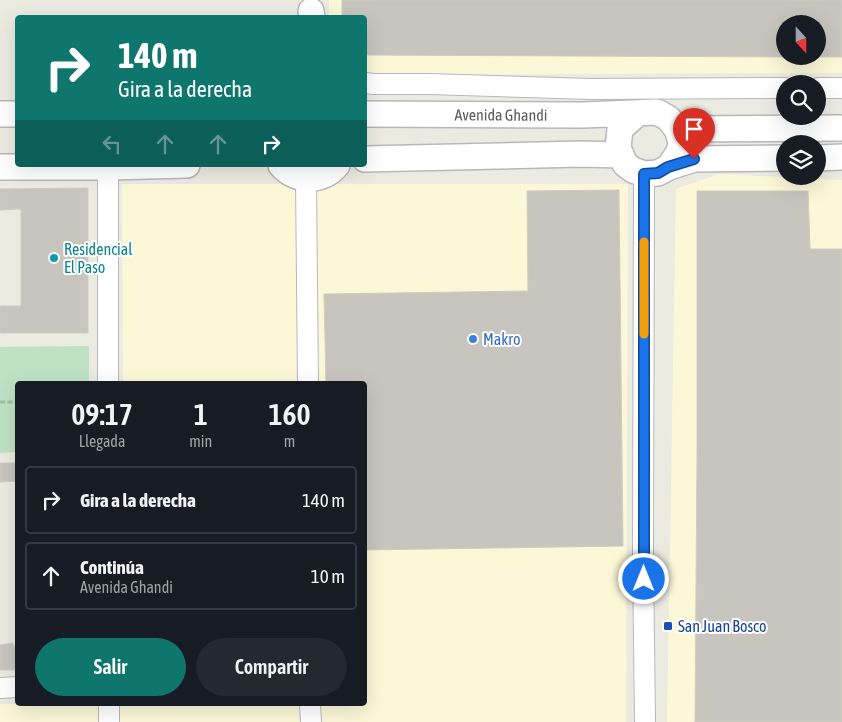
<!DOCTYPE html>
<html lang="es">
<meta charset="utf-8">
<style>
body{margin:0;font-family:"Asap Condensed",sans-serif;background:#242831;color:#f1f3f6;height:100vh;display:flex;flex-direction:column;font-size:19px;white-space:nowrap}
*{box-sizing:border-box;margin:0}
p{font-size:16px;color:#9ea1a6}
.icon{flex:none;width:28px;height:28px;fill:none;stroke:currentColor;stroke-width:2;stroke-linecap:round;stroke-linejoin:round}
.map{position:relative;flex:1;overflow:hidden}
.sheet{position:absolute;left:15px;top:381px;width:352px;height:325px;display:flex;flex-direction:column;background:#171b24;border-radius:5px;box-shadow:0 5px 20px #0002}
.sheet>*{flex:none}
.top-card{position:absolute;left:15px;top:15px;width:352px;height:152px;border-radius:5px;box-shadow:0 5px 20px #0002;background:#0f766e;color:#fff;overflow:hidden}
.needle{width:32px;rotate:159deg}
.tools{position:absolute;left:776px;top:15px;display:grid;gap:10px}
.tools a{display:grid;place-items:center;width:50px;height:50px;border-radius:50%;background:#171b24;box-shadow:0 5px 20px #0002;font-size:25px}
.pin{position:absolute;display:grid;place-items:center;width:42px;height:42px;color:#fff;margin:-51px -21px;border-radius:50% 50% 50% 0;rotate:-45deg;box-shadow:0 0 5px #0007}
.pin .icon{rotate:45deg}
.me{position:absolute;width:55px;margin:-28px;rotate:0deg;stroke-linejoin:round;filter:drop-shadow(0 0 4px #0008)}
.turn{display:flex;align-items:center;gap:18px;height:105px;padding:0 20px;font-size:22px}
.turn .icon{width:65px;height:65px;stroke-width:2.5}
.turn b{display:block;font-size:35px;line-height:42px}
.lanes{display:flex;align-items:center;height:48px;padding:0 20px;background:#0003;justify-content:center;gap:25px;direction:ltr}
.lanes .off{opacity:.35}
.eta{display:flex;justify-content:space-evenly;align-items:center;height:85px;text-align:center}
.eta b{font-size:30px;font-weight:600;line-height:35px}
.action{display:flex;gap:10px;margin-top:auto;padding:10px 20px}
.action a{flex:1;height:58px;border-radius:30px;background:#0f766e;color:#fff;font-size:20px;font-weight:600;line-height:58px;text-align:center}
.action a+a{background:#242831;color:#f1f3f6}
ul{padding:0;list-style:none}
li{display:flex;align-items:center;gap:15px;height:68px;margin:0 10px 8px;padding:0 10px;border:2px solid #363941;border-radius:5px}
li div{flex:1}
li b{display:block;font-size:19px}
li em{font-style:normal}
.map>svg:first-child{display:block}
.commercial{fill:#fbf7d7;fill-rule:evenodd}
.green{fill:#bfe2c4}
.building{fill:#c7c5be;stroke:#d0cdc0}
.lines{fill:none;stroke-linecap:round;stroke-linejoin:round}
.minor-casing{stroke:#b7b8bd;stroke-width:22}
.tertiary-casing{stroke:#b7b8bd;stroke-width:28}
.path{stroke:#9ac1aa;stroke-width:3;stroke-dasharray:5 2.5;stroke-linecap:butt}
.minor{stroke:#fff;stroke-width:20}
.tertiary{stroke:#fff;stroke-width:25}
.route-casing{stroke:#114b97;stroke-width:12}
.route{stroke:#1a73e8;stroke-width:9}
.slow{stroke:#f59e0b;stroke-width:9}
.culture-dot{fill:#0f9aa8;stroke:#fff;stroke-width:2}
.shop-dot{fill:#3f7fe0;stroke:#fff;stroke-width:2}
.transit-dot{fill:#1a4fb4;stroke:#fff;stroke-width:2}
.labels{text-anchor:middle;stroke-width:4;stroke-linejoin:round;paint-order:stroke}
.street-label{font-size:16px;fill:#5a5c61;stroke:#fff}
.culture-label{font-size:16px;fill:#0d838f;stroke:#fff;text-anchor:start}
.shop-label{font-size:16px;fill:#366cbe;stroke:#fff;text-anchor:start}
.transit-label{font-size:16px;fill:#164399;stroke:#fff;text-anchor:start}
</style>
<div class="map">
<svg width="842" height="722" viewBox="0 0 842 722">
<rect width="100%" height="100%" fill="#ecebe1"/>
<g class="commercial">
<path d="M329,0h513v73l-472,2 -5,-2v-55l-36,-1zM785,24h33v32h-33z"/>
<path d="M719,174l123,6v542h-175l9,-533z"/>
<path d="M122,184h506l-2,538h-626v-18h365v-320h-242z"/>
</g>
<path class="green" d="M89,346v38h-71l-1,68 -17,1v-106z"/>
<g class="building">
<path d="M342,0h500v57h-24v-33h-33v33l-420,-2v-37h-23z"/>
<path d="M88,188v145h-88v-27h21v-97l-21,1v-21z"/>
<path d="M619,190l4,356 -258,4v-166h-39l-2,-90 204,-3 -1,-100z"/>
<path d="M697,191h111l2,58h32v473h-147l2,-267z"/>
<path d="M0,463h18v18l-18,1z"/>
<path d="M13,643l5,14v13h-18v-25z"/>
</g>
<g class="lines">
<defs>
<g id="minor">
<path d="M365,83l9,1h55l162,5 194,-1"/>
<path d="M818,88h24"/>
<path d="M108,167v217"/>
<path d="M644,174l-1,387 2,161"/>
<path d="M306,179l2,205"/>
<path d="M0,688l18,-1"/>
<path d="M109,704v18"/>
<path d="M310,704l1,18"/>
</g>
<g id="tertiary">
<path d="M311,11l1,7"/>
<path d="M0,114h18"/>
<path id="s1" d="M365,114l218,1 74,-3 11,6 9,11 4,13 -2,10 -10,15 -11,6 -14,1 -11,-4 -8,-6 -7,-16 2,-19 18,-16"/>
<path d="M677,129l165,-1"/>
<path d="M818,158l24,-1"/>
<path d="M365,159l216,-5 40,1"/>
<path d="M281,165c14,17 42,18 56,0"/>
<path d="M0,167h108l79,-2"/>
<path d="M669,167l25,-8 91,-1"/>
</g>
</defs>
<use href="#minor" class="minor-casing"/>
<use href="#tertiary" class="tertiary-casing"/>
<path class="path" d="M0,402h18"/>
<use href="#minor" class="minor"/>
<use href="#tertiary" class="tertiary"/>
</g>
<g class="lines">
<defs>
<path id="route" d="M644,579v-405l14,-1 10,-6 26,-8"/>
</defs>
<use href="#route" class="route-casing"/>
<use href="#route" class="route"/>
<path class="slow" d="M644,334v-92"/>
</g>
<circle class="culture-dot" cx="54" cy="258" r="5"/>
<circle class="shop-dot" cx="473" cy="339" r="5"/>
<rect class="transit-dot" x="663" y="621" width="10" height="10" rx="2.5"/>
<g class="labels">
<g class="street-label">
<text dy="6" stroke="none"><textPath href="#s1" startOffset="136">Avenida Ghandi</textPath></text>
</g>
<g class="culture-label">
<text x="64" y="255">Residencial<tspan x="64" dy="18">El Paso</tspan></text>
</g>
<g class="shop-label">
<text x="483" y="345">Makro</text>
</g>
<g class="transit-label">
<text x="678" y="632">San Juan Bosco</text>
</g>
</g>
</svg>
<div class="tools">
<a><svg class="needle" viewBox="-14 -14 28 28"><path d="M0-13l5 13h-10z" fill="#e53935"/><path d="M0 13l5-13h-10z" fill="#9ea1a6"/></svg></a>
<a><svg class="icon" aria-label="search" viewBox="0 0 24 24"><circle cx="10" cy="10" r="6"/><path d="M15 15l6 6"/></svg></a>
<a><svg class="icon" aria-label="layers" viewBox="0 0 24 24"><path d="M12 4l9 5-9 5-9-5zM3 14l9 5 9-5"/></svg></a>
</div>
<div class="pin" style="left:694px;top:159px;background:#d93025"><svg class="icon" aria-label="arrive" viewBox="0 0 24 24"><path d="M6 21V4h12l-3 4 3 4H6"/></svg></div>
<svg class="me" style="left:644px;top:579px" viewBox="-20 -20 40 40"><circle r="17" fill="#1a73e8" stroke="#fff" stroke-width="3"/><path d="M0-11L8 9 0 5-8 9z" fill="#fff"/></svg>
<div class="top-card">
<div class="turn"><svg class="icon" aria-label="right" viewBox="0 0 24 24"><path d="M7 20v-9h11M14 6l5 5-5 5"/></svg><div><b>140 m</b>Gira a la derecha</div></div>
<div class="lanes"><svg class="icon off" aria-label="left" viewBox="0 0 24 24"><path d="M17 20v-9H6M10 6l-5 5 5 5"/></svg><svg class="icon off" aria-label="ahead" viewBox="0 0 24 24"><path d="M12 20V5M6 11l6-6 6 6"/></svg><svg class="icon off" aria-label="ahead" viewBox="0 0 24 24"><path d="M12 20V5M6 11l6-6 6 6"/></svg><svg class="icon" aria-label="right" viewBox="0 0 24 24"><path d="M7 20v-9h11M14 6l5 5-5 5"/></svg></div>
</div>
<section class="sheet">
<div class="eta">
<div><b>09:17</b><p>Llegada</p></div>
<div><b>1</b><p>min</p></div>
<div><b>160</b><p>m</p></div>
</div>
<ul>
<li><svg class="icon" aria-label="right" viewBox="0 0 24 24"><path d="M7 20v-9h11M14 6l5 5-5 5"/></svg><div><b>Gira a la derecha</b></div><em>140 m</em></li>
<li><svg class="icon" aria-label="ahead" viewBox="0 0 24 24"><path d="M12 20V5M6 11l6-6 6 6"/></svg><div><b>Continúa</b><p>Avenida Ghandi</p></div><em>10 m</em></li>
</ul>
<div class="action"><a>Salir</a><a>Compartir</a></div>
</section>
</div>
